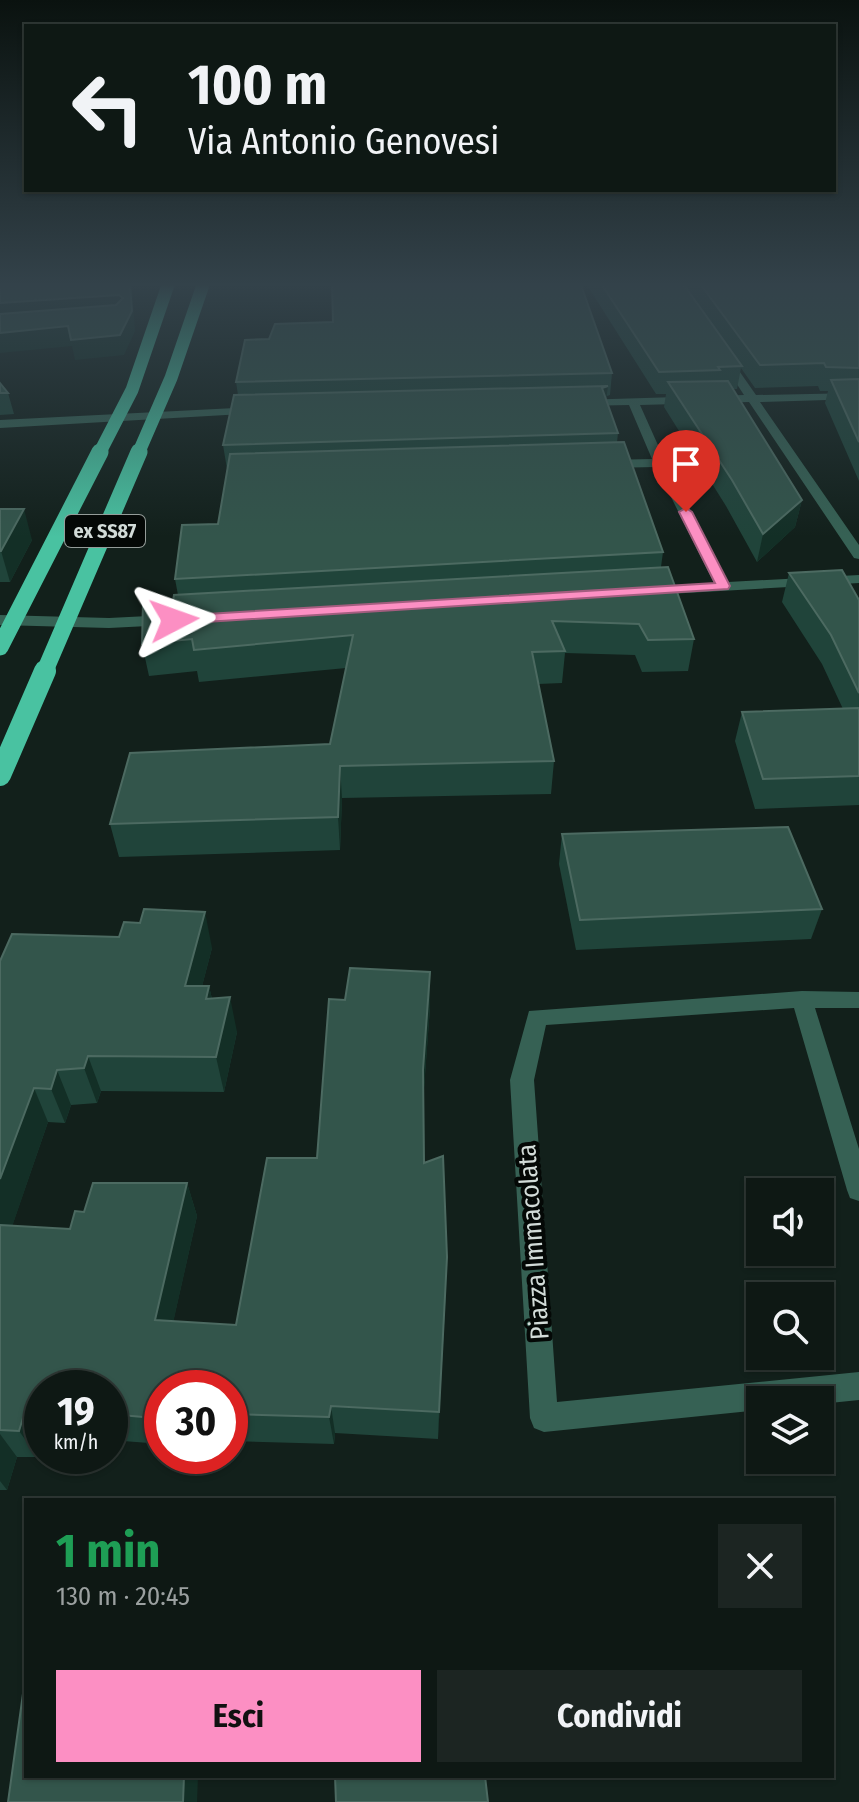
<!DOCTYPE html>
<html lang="it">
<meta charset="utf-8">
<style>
body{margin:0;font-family:"Fira Sans Condensed",sans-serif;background:#1c2522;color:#f1f3f6;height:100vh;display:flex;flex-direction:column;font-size:30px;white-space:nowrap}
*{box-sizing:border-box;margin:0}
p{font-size:26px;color:#9ba0a0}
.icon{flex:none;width:44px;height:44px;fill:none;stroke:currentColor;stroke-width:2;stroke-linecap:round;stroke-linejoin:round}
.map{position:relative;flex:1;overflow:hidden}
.details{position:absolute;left:24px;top:1498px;width:810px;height:280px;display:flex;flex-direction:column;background:#0e1814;border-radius:0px;box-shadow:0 2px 6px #0004,0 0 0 2px #2e3734}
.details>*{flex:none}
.hud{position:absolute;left:24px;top:24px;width:812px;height:168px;border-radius:0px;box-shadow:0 2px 6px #0004,0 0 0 2px #2e3734;background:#0e1814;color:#f1f3f6;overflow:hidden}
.controls{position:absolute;left:746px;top:1178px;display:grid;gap:16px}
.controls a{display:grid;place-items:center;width:88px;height:88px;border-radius:0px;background:#0e1814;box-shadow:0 2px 6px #0004,0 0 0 2px #2e3734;font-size:40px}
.speed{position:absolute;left:24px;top:1370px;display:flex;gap:16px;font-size:40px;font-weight:700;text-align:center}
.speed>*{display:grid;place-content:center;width:104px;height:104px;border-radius:50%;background:#0e1814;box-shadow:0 2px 6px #0004,0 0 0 2px #2e3734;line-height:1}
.speed small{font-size:20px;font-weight:400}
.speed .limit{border:12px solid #d22;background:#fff;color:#111}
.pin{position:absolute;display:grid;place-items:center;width:68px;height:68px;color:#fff;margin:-82px -34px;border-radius:50% 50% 50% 0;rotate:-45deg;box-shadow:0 0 8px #0007}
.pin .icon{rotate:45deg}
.me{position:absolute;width:88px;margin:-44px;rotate:86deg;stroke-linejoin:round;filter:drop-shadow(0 0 6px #0008)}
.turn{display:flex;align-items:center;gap:28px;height:168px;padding:0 32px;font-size:36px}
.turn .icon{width:104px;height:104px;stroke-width:2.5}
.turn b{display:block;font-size:56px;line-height:68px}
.round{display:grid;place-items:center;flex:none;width:84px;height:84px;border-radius:0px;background:#1c2522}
.summary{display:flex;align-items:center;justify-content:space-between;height:136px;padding:0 32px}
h1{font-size:48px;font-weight:700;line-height:60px;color:#1e9e55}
.action{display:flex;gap:16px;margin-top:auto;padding:16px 32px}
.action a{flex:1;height:92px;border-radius:0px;background:#fc8fc3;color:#111;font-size:32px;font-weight:700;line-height:92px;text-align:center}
.action a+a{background:#1c2522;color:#f1f3f6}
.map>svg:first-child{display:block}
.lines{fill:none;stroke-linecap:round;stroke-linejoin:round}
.street{fill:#366154;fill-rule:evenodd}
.highway-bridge-far2{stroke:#49c2a1;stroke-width:13}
.highway-bridge-far1{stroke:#49c2a1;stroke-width:17}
.highway-bridge{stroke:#49c2a1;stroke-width:22}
.wall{fill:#20443a}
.shaded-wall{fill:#132f26}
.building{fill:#33554b;stroke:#4c6a61;stroke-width:2}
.route{fill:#fc8fc3;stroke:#a45d7f;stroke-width:2}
.labels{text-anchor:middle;stroke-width:8;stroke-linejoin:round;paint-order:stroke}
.shield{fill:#040806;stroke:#949c99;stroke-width:2}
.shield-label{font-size:20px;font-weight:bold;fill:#d2dbd8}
.near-street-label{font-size:26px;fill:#d2dbd8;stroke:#040806}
</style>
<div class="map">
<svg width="859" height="1802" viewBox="0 0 859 1802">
<rect width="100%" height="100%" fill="#12201b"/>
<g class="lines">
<g class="street">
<path d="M724,354l4,1 28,40 103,-2v6l-99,3 99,143v14l-5,-1 -105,-156 -109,3 26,58 62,119 131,-7v8l-208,12 -7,-4 7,-4 63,-4 -58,-116 -50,1 -6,-4 6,-4 46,-1 -23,-54 -50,1 -6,-3 6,-3 165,-5 -25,-38z"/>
<path d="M255,407l4,2v4l-259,15v-8z"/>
<path d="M0,615l109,3 59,-3 8,5 -8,5 -59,3 -109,-3z"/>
<path d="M802,991l57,1v16h-44l44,141v52l-9,-3 -3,-8 -53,-182 -248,17 -12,55 23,322 302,-30v28l-39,4v-4h-60v10l-216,22 -10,-4 -4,-10 -20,-338 19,-69z"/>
</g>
<g class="highway-bridge-far2">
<path d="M99,454l33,-64 36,-105"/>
<path d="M138,454l33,-76 32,-93"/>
</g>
<g class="highway-bridge-far1">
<path d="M0,647l100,-195"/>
<path d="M44,673l95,-221"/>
</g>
<path class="highway-bridge" d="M0,775l45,-104"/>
</g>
<g class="wall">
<path d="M587,285h272v196l-34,-78 3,-12h-8l-2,-5 -63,2 -14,-20 -4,21h-4l69,111 -7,27 -38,35 -31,-56 -62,-99 2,-13h-10z"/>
<path d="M612,373l-2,22 -3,1 -1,4 12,33 -1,9 46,110 -2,15 33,72 -6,32 -46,1 -7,-17 -70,-2 -3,30 -24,1 16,77 -3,33 -209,4 -2,52 -221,7 -9,-33 220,-80 16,-76 -147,14 -2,-11 -48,5 -7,-32 36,-49 -3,-16 43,-55 10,-55h-1l-4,-24 15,-50 -2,-13z"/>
<path d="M0,383l8,10 6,21 -14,1z"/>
<path d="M0,509l32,31 -22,42h-10z"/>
<path d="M789,573l70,27v205l-104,4 -20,-68 7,-29 101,-3 -21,-45 -40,-62z"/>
<path d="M562,834l260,75 -11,30 -235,11 -17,-86z"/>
<path d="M212,948l-10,38h7l3,13 25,33 -13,60 -123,-1 -4,12 -26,2 -6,18 -17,-1 -36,104 58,3 14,-17 103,-29 10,33 -24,106 63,3 81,-167 113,-151 -7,94 1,62 22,125 -8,151 -103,-6 -1,11 -104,-3v-53h-68v56l-52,-4v-52h-68v56l-4,13h-21l-10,33h-7v-529z"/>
</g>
<g class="shaded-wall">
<path d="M130,285h2l3,46 -11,24 -49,5 -3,-14 -72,7v-20l68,-7 52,9z"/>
<path d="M119,295l4,19 -123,9v-20z"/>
<path d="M608,386l-3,23 -3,-21z"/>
<path d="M802,500l-7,27 -38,35 6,-28z"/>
<path d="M24,509l8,31 -22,42 -9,-31z"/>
<path d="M340,766l2,32 -2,52 -2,-33z"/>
<path d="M205,912l7,36 -19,73 -8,-35z"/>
<path d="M430,972v35l-7,97v-34z"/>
<path d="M209,986l8,35 -11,-22z"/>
<path d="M230,997l7,35 -13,60 -8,-35z"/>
<path d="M88,1056l13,35 -4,12 -13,-35z"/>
<path d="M57,1070l14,35 -6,18 -14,-34z"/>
<path d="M34,1088l14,34 -46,134 -2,-3v-74z"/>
<path d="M187,1183l10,33 -30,134 -12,-30z"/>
<path d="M447,1257l-1,31 -8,151 1,-27z"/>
<path d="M331,1406l4,27 -1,11 -5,-27z"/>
<path d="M26,1408l16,24v12l-4,13 -19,-26z"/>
<path d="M156,1412l6,14v8l-8,-16z"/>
<path d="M0,1434l17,23 -10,33 -7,-9z"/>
<path d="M184,1776h14l-1,26h-14z"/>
</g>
<g class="building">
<path d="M0,285h130l2,26 -12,24 -49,5 -3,-14 -68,7v-19l116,-9 7,-7 -4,-3 -119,8z"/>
<path d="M332,285h249l31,88 -376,9 9,-42 24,-1 6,-15 58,-2z"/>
<path d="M602,285h82l58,81 -24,1 2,3 -61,2z"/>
<path d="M701,285h158v83l-33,-1 -2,-4 -64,2z"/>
<path d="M859,379v63l-28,-62z"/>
<path d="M728,381l74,119 -39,34 -31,-54 -64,-98z"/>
<path d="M0,383l8,10h-8z"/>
<path d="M608,386l-6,2 16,45 -395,12 11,-50z"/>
<path d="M624,442l39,110 -488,27 7,-54 36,-1 12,-70z"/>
<path d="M0,509h24l-23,42h-1z"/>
<path d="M668,567l26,72 -46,1 -9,-16 -87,-3 13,30 -33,1 22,109 -214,5 -2,51 -228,7 20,-71 200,-9 23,-109 -159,15 -2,-11 -50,5 1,-42 30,-1 1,-6z"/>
<path d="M842,570l17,30v93l-28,-58 -42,-62z"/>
<path d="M859,708v68l-96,3 -21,-67z"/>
<path d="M788,827l34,82 -242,11 -18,-86z"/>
<path d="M144,909l61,3 -20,74h24l-3,13 24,-2 -14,60 -128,-1 -4,12 -27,2 -6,19 -17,-1 -34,91v-218l12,-27 107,3 5,-15 16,1z"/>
<path d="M350,968l80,4 -7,98 1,93 19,-7 4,101 -8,155 -108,-6 -2,11 -99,-3v-26h-68v24h-6l-2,6 -44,-4v-26h-68v21l-16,-1 -7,23 -19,-1v-205l70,4 5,-18 9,1 9,-29h94l-32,137 81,5 31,-167h50l12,-159 16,1z"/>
<path d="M26,1672v104h158l-1,26h-175z"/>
<path d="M335,1776h150l3,26h-152z"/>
</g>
<linearGradient id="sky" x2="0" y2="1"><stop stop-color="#0a120f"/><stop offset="0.53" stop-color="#33424a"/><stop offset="1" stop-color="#33424a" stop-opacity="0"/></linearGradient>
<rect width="859" height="537" fill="url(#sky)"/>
<path class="route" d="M686,508l6,4 38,74 -2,3 -554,35 -7,-4 7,-4 541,-33 -36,-71z"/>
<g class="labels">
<rect class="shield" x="65" y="515" width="80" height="32" rx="6"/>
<g class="shield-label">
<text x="105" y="538">ex SS87</text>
</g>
<g class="near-street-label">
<text transform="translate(533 1242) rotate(-94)" y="9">Piazza Immacolata</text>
</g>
</g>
</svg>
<div class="controls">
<a><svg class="icon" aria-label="sound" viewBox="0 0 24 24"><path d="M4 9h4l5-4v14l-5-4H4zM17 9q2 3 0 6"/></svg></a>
<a><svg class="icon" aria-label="search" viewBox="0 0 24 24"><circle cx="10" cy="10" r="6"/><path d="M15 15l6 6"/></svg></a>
<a><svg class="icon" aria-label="layers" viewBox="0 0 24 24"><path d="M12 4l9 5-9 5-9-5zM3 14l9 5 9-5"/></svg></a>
</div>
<div class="speed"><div>19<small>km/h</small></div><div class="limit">30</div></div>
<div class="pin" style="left:686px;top:512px;background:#d93025"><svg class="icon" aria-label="arrive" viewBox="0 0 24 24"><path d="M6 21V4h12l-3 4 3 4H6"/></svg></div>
<svg class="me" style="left:174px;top:620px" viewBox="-20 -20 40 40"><path d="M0-17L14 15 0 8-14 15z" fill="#fc8fc3" stroke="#fff" stroke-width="4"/></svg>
<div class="hud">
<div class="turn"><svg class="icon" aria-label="left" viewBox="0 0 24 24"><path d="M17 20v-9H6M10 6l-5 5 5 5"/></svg><div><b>100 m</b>Via Antonio Genovesi</div></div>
</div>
<section class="details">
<div class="summary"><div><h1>1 min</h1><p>130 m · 20:45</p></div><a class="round"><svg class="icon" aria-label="close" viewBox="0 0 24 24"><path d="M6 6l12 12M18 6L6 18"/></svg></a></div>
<div class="action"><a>Esci</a><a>Condividi</a></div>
</section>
</div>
